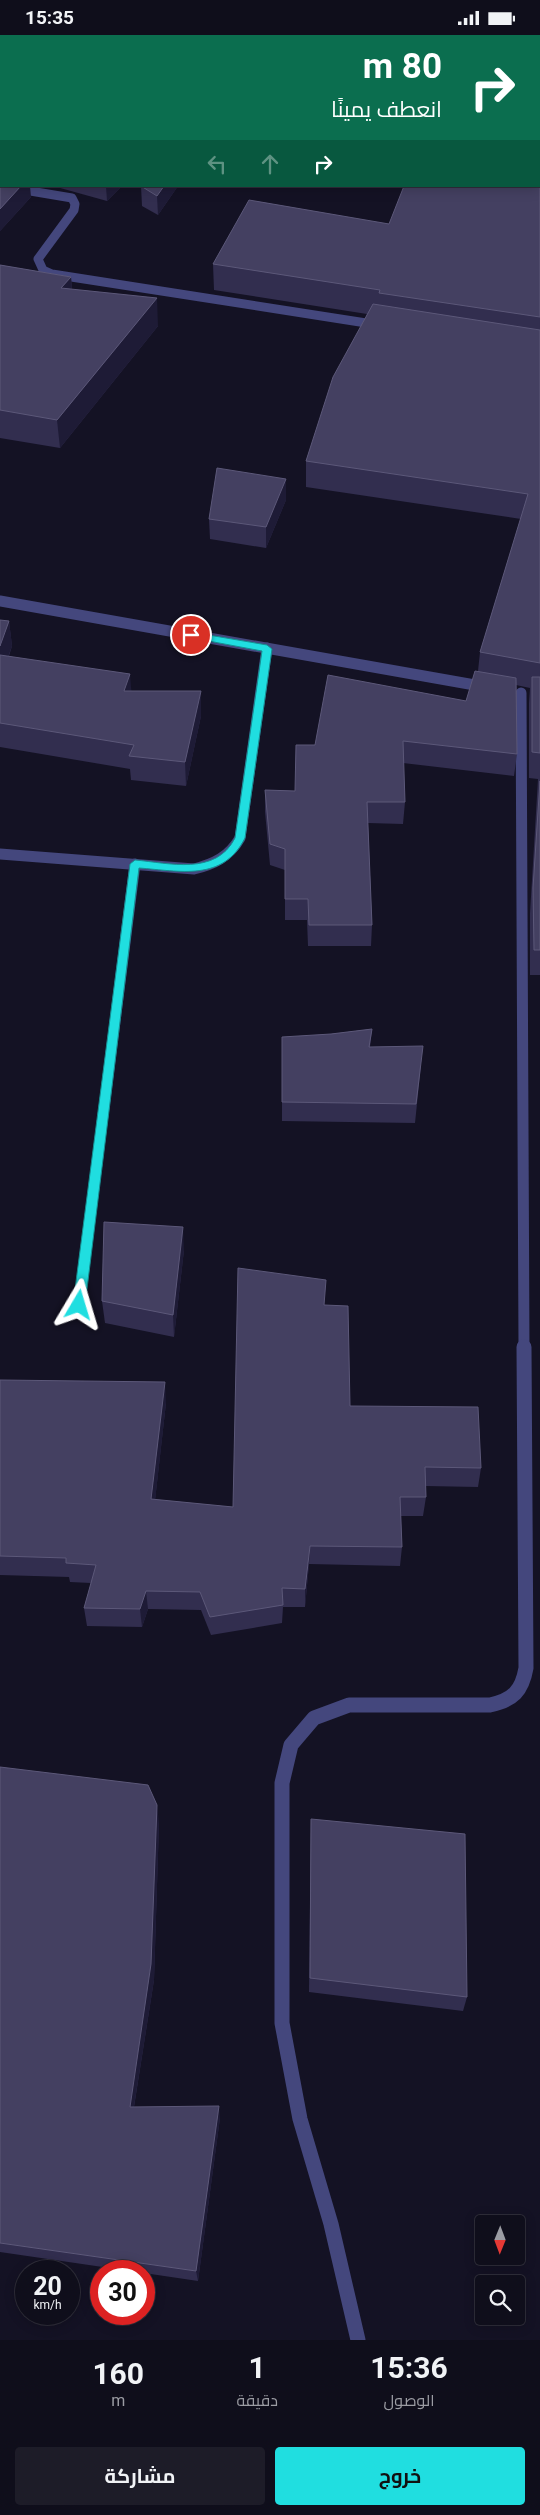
<!DOCTYPE html>
<html lang="ar">
<meta charset="utf-8">
<style>
body{margin:0;font-family:Roboto,Cairo,sans-serif;background:#1d1c28;color:#f1f3f6;direction:rtl;height:100vh;display:flex;flex-direction:column;font-size:19px;white-space:nowrap}
*{box-sizing:border-box;margin:0}
p{font-size:16px;color:#9b9ca3}
.icon{flex:none;width:28px;height:28px;fill:none;stroke:currentColor;stroke-width:2;stroke-linecap:round;stroke-linejoin:round}
.map{position:relative;height:2305px;overflow:hidden;direction:ltr}
.drawer{display:flex;flex-direction:column;background:#0f0e1b;flex:1}
.drawer>*{flex:none}
.top-card{position:absolute;left:0px;top:0px;width:540px;height:152px;box-shadow:0 2px 12px #0003,0 0 0 1px #2f2e3a;direction:rtl;background:#0b6e4f;color:#fff;overflow:hidden}
.needle{width:32px;rotate:181deg}
.tools{position:absolute;left:475px;top:2180px;display:grid;gap:10px}
.tools a{display:grid;place-items:center;width:50px;height:50px;border-radius:5px;background:#0f0e1b;box-shadow:0 2px 12px #0003,0 0 0 1px #2f2e3a;font-size:25px}
.speed{position:absolute;left:15px;top:2225px;display:flex;gap:10px;font-size:25px;font-weight:700;text-align:center}
.speed>*{display:grid;place-content:center;width:65px;height:65px;border-radius:50%;background:#0f0e1b;box-shadow:0 2px 12px #0003,0 0 0 1px #2f2e3a;line-height:1}
.speed small{font-size:12px;font-weight:400}
.speed .limit{border:8px solid #d22;background:#fff;color:#111}
.pin{position:absolute;display:grid;place-items:center;width:42px;height:42px;color:#fff;margin:-21px;border:2px solid #fff;border-radius:50%;box-shadow:0 1px 5px #0007}
.me{position:absolute;width:55px;margin:-28px;rotate:7deg;stroke-linejoin:round;filter:drop-shadow(0 0 4px #0008)}
.turn{display:flex;align-items:center;gap:18px;height:105px;padding:0 15px;font-size:22px}
.turn .icon{width:65px;height:65px;stroke-width:2.5}
.turn b{display:block;font-size:35px;line-height:42px}
.lanes{display:flex;align-items:center;height:48px;padding:0 15px;background:#0003;justify-content:center;gap:25px;direction:ltr}
.lanes .off{opacity:.35}
.eta{display:flex;justify-content:space-evenly;align-items:center;height:85px;text-align:center}
.eta b{font-size:30px;font-weight:700;line-height:35px}
.button{display:flex;gap:10px;margin-top:auto;padding:10px 15px}
.button a{flex:1;height:58px;border-radius:5px;background:#20dee0;color:#111;font-size:20px;font-weight:700;line-height:58px;text-align:center}
.button a+a{background:#1d1c28;color:#f1f3f6}
.status{display:flex;justify-content:space-between;align-items:center;height:35px;padding:0 25px;background:#0f0e1b;direction:ltr}
.status svg{height:14px;fill:currentColor}
.map>svg:first-child{display:block}
.lines{fill:none;stroke-linecap:round;stroke-linejoin:round}
.minor-far2{stroke:#44477d;stroke-width:9}
.minor-far1{stroke:#44477d;stroke-width:11}
.minor{stroke:#44477d;stroke-width:15}
.wall{fill:#322e4f}
.shaded-wall{fill:#1e1b36}
.building{fill:#444061;stroke:#5c5879}
.route{fill:#20dee0;stroke:#159092}
</style>
<div class="status"><b>15:35</b><svg viewBox="0 0 49 12"><path d="M0 12V9h3v3zM5 12V6h3v6zM10 12V3h3v9zM15 12V0h3v12zM26 1h20v11H26zM47 4h2v5h-2z"/></svg></div>
<div class="map">
<svg width="540" height="2305" viewBox="0 0 540 2305">
<rect width="100%" height="100%" fill="#141224"/>
<g class="lines">
<path class="minor-far2" d="M0,151l72,12 3,6 -1,6 -36,49 5,11 9,4 327,51"/>
<g class="minor-far1">
<path d="M0,566l486,86"/>
<path d="M521,658l3,655"/>
<path d="M0,819l194,15c20,-5 35,-12 46,-31l27,-190"/>
<path d="M79,1270l56,-441"/>
</g>
<path class="minor" d="M358,2305l-27,-116 -31,-105 -18,-96v-240l9,-38 23,-27 35,-13h141c23,-5 32,-14 36,-37l-2,-321"/>
</g>
<g class="wall">
<path d="M0,0l1,1v150l30,11 -31,34z"/>
<path d="M540,48v892h-10v-62l8,-134 -9,-1v-75l1,-15 -14,-3 1,69 -3,22 -111,-13 2,39 -2,22 -35,-1 4,102 -1,21h-63l-1,-26h-22v-50l-15,-5 -5,-53v-22l30,1 20,-46 151,-44 12,-30 2,-19 41,-133 -215,-32v-26l61,-147 -153,-24 -1,-26 176,-40 150,-38z"/>
<path d="M53,151h69l-15,15z"/>
<path d="M141,151h37l-20,29 -16,-9z"/>
<path d="M0,230l71,12 1,12 86,37 -98,122 -60,-10z"/>
<path d="M286,465l-20,48 -56,-9 -1,-20z"/>
<path d="M0,585l9,1 3,25 -3,10 123,35 69,25 -15,70 -55,-6 -1,-11 -130,-22z"/>
<path d="M372,994l-2,18 51,18 -6,58 -133,-2v-65l49,-22z"/>
<path d="M184,1215l-10,87 -69,-14 -3,-22z"/>
<path d="M325,1270l25,101 131,62 -3,19 -52,-1v11l-3,19h-22l1,31 -2,19 -91,-2 -4,43h-22l-1,16 -71,12 -10,-25 -53,-1 -6,18 -55,-1 -3,-18 7,-25 -21,-1 -1,-5 -69,-2v-195l166,23 -11,97 78,7z"/>
<path d="M0,1732l159,56 -5,157 -20,127 86,11 -22,163 -54,-8v-2h-14l-130,-19z"/>
<path d="M311,1784l156,178 -4,14 -154,-19z"/>
</g>
<g class="shaded-wall">
<path d="M37,0h16l-1,1h-16z"/>
<path d="M268,0h13l-1,1h-13z"/>
<path d="M383,0h7l-1,1h-7z"/>
<path d="M21,151h9l1,11 -31,34v-22z"/>
<path d="M106,151h16l-15,15z"/>
<path d="M164,151h14l-20,29 -1,-19z"/>
<path d="M71,242l2,27 -12,-16z"/>
<path d="M157,263l1,28 -98,122 -3,-28z"/>
<path d="M286,444v21l-20,48v-21z"/>
<path d="M9,586l3,25 -12,33v-33z"/>
<path d="M130,639l2,25 -8,-8z"/>
<path d="M201,656v25l-15,70 -1,-24z"/>
<path d="M183,1192l1,23 -10,87 -1,-22z"/>
<path d="M165,1347l1,21 -13,116 -2,-20z"/>
<path d="M310,1511l-1,18 -4,43v-18z"/>
<path d="M146,1556l2,18 -6,18 -2,-18z"/>
<path d="M157,1770l2,18 -5,157 -22,139 -2,-12z"/>
<path d="M219,2071l1,12 -22,163 -2,-10z"/>
</g>
<g class="building">
<path d="M0,0h37l-1,1h-35v125h-1z"/>
<path d="M207,0h61l-1,1h-60z"/>
<path d="M335,0h48l-1,1h-48z"/>
<path d="M539,48h1v234l-161,-24 1,-3 -167,-26 36,-64 140,24 15,-38h135z"/>
<path d="M0,137l1,1v13h20l-21,23z"/>
<path d="M141,151h23l-7,10z"/>
<path d="M0,230l71,12 -10,11 96,10 -100,122 -57,-10z"/>
<path d="M373,269l167,26v333l-60,-11 48,-158 -222,-33 27,-84z"/>
<path d="M217,433l69,11 -20,48 -57,-8z"/>
<path d="M0,585l9,1 -9,25z"/>
<path d="M0,620l130,19 -6,17h77l-16,71 -56,-6 5,-11 -134,-22z"/>
<path d="M475,636l41,7 1,76 -114,-13 2,61h-38l5,123h-63l-1,-26h-23v-50l-15,-5 -5,-54 30,1 1,-46h19l13,-70 138,26z"/>
<path d="M532,642h8v76l-8,-1z"/>
<path d="M540,746v169h-6l-1,-62z"/>
<path d="M372,994l-3,18 54,-1 -7,58 -134,-2v-65l49,-3z"/>
<path d="M104,1187l79,5 -10,88 -71,-14z"/>
<path d="M238,1233l88,12 -2,25 24,1 2,100 128,1 3,61 -56,-1 1,30h-26l2,50 -92,-1 -5,43 -23,-1 1,17 -73,12 -10,-25 -54,-1 -6,18 -56,-1 12,-43 -30,-2v-5l-66,-2v-176l165,2 -14,117 82,8z"/>
<path d="M0,1732l148,18 9,20 -6,159 -21,143 89,-1 -23,165 -196,-28z"/>
<path d="M311,1784l154,15 2,163 -157,-19z"/>
</g>
<path class="route" d="M191,597l76,13 5,4 -27,189c-22,44 -65,33 -106,30l-54,437 -6,5 -6,-5 57,-441 5,-4c34,3 81,16 100,-22l27,-187 -75,-14v-4z"/>
</svg>
<div class="tools">
<a><svg class="needle" viewBox="-14 -14 28 28"><path d="M0-13l5 13h-10z" fill="#e53935"/><path d="M0 13l5-13h-10z" fill="#9b9ca3"/></svg></a>
<a><svg class="icon" aria-label="search" viewBox="0 0 24 24"><circle cx="10" cy="10" r="6"/><path d="M15 15l6 6"/></svg></a>
</div>
<div class="speed"><div>20<small>km/h</small></div><div class="limit">30</div></div>
<div class="pin" style="left:191px;top:600px;background:#d93025"><svg class="icon" aria-label="arrive" viewBox="0 0 24 24"><path d="M6 21V4h12l-3 4 3 4H6"/></svg></div>
<svg class="me" style="left:79px;top:1270px" viewBox="-20 -20 40 40"><path d="M0-17L14 15 0 8-14 15z" fill="#20dee0" stroke="#fff" stroke-width="4"/></svg>
<div class="top-card">
<div class="turn"><svg class="icon" aria-label="right" viewBox="0 0 24 24"><path d="M7 20v-9h11M14 6l5 5-5 5"/></svg><div><b>80 m</b>انعطف يمينًا</div></div>
<div class="lanes"><svg class="icon off" aria-label="left" viewBox="0 0 24 24"><path d="M17 20v-9H6M10 6l-5 5 5 5"/></svg><svg class="icon off" aria-label="ahead" viewBox="0 0 24 24"><path d="M12 20V5M6 11l6-6 6 6"/></svg><svg class="icon" aria-label="right" viewBox="0 0 24 24"><path d="M7 20v-9h11M14 6l5 5-5 5"/></svg></div>
</div>
</div>
<section class="drawer">
<div class="eta">
<div><b>15:36</b><p>الوصول</p></div>
<div><b>1</b><p>دقيقة</p></div>
<div><b>160</b><p>m</p></div>
</div>
<div class="button"><a>خروج</a><a>مشاركة</a></div>
</section>
